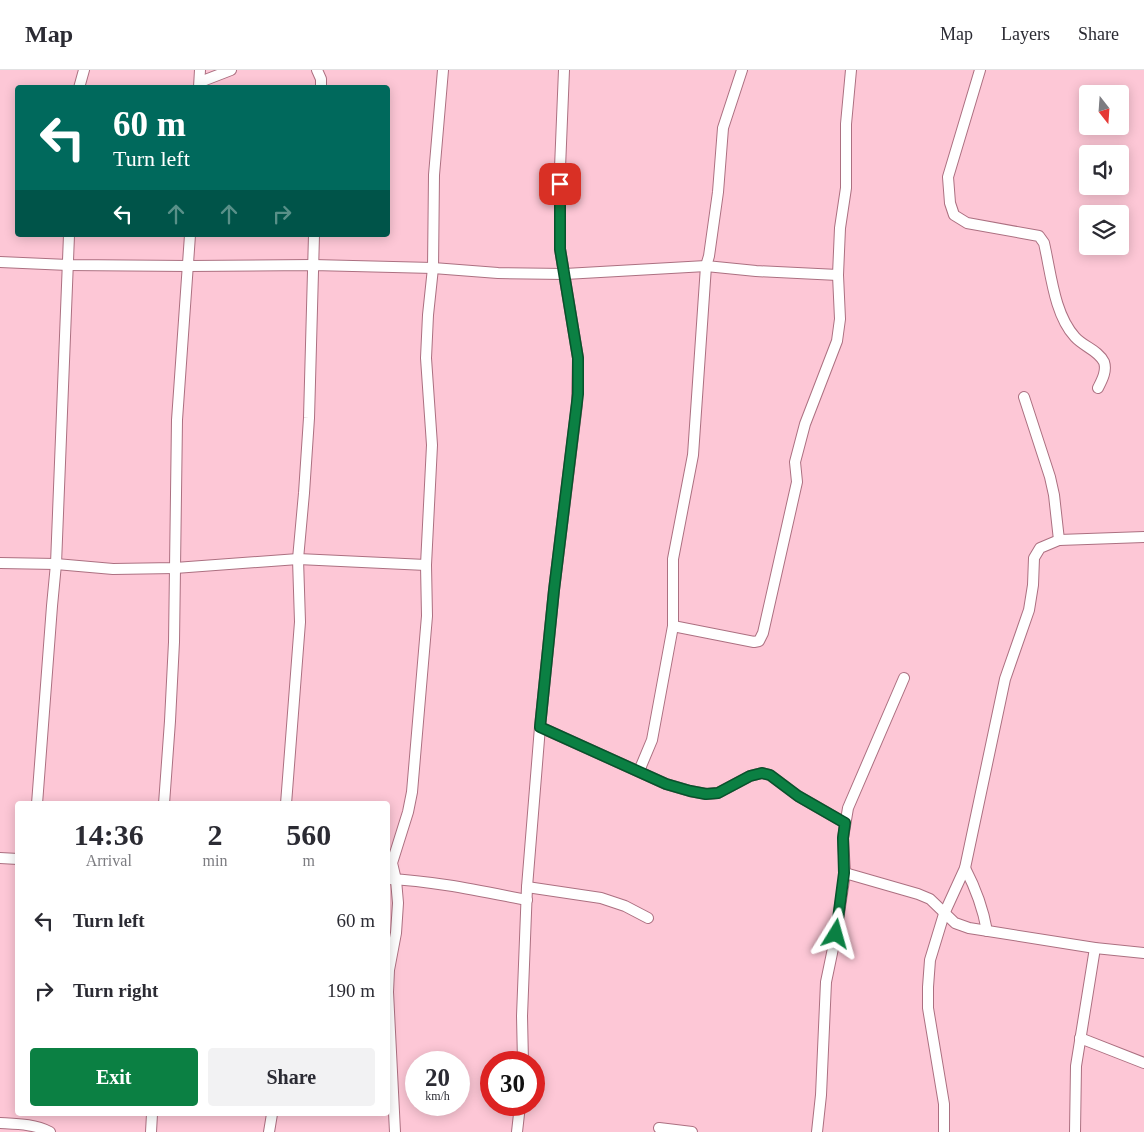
<!DOCTYPE html>
<style>
body{margin:0;font-family:"Times New Roman",serif;background:#f2f2f3;color:#2b2b33;height:100vh;display:flex;flex-direction:column;font-size:19px;white-space:nowrap}
*{box-sizing:border-box;margin:0}
p{font-size:16px;color:#7c7c81}
.icon{flex:none;width:28px;height:28px;fill:none;stroke:currentColor;stroke-width:2;stroke-linecap:round;stroke-linejoin:round}
.map{position:relative;flex:1;overflow:hidden}
.details{position:absolute;left:15px;top:731px;width:375px;height:315px;display:flex;flex-direction:column;background:#fff;border-radius:5px;box-shadow:0 2px 12px #0003}
.details>*{flex:none}
.guide{position:absolute;left:15px;top:15px;width:375px;height:152px;border-radius:5px;box-shadow:0 2px 12px #0003;background:#00695c;color:#fff;overflow:hidden}
.needle{width:32px;rotate:163deg}
.controls{position:absolute;left:1079px;top:15px;display:grid;gap:10px}
.controls a{display:grid;place-items:center;width:50px;height:50px;border-radius:5px;background:#fff;box-shadow:0 2px 12px #0003;font-size:25px}
.speed{position:absolute;left:405px;top:981px;display:flex;gap:10px;font-size:25px;font-weight:700;text-align:center}
.speed>*{display:grid;place-content:center;width:65px;height:65px;border-radius:50%;background:#fff;box-shadow:0 2px 12px #0003;line-height:1}
.speed small{font-size:12px;font-weight:400}
.speed .limit{border:8px solid #d22;background:#fff;color:#111}
.pin{position:absolute;display:grid;place-items:center;width:42px;height:42px;color:#fff;margin:-21px;border-radius:10px;box-shadow:0 2px 8px #0006}
.me{position:absolute;width:55px;margin:-28px;rotate:8deg;stroke-linejoin:round;filter:drop-shadow(0 0 4px #0008)}
.turn{display:flex;align-items:center;gap:18px;height:105px;padding:0 15px;font-size:22px}
.turn .icon{width:65px;height:65px;stroke-width:2.5}
.turn b{display:block;font-size:35px;line-height:42px}
.lanes{display:flex;align-items:center;height:48px;padding:0 15px;background:#0003;justify-content:center;gap:25px;direction:ltr}
.lanes .off{opacity:.35}
.eta{display:flex;justify-content:space-evenly;align-items:center;height:85px;text-align:center}
.eta b{font-size:30px;font-weight:700;line-height:35px}
.button{display:flex;gap:10px;margin-top:auto;padding:10px 15px}
.button a{flex:1;height:58px;border-radius:5px;background:#0b8043;color:#fff;font-size:20px;font-weight:700;line-height:58px;text-align:center}
.button a+a{background:#f2f2f3;color:#2b2b33}
ul{padding:0;list-style:none}
li{display:flex;align-items:center;gap:15px;height:70px;padding:0 15px}
li div{flex:1}
li b{display:block;font-size:19px}
li em{font-style:normal}
header{display:flex;align-items:center;gap:30px;box-sizing:border-box;height:70px;padding:0 25px;background:#fff;border-bottom:1px solid #e1e1e2}
header strong{font-size:24px}
nav{display:flex;gap:28px;margin-inline-start:auto;font-size:18px}
.map>svg:first-child{display:block}
.lines{fill:none;stroke-linecap:round;stroke-linejoin:round}
.street-casing{stroke:#ac7081;stroke-width:12}
.street{stroke:#fff;stroke-width:10}
.route-casing{stroke:#07532c;stroke-width:12}
.route{stroke:#0b8043;stroke-width:9}
</style>
<header>
<strong>Map</strong>
<nav><a>Map</a><a>Layers</a><a>Share</a></nav>
</header>
<div class="map">
<svg width="1144" height="1062" viewBox="0 0 1144 1062">
<rect width="100%" height="100%" fill="#fdc7d6"/>
<g class="lines">
<defs>
<g id="street">
<path d="M317,0l4,9v9"/>
<path d="M980,0l-32,107 2,26 4,12 13,8 72,13 5,7c7,30 10,71 31,94 9,10 23,13 29,25 3,9 -2,18 -6,26"/>
<path d="M200,12l31,-12"/>
<path d="M199,17l1,-17"/>
<path d="M79,18l5,-18"/>
<path d="M0,192l68,3 120,1 125,-1 120,3 65,5 67,1 141,-8 50,5 82,4"/>
<path d="M1059,470l85,-3"/>
<path d="M0,493l56,1 57,5 62,-1 123,-9 128,6"/>
<path d="M673,556l81,16 5,-1 4,-8 34,-151 -2,-20 10,-38 32,-83 3,-22 -2,-44 2,-47 6,-40v-64l5,-54"/>
<path d="M540,657l126,57 24,7 16,3 12,-1 32,-17 12,-3 8,2 28,21 47,27"/>
<path d="M639,701l13,-31 21,-114v-67l20,-104 13,-189 3,-10 9,-64 5,-64 19,-58"/>
<path d="M37,734l15,-198 4,-42 13,-329"/>
<path d="M164,734l6,-83 4,-79 3,-222 13,-185"/>
<path d="M286,734l14,-182 -2,-63 6,-66 5,-75 5,-183"/>
<path d="M0,788l18,1"/>
<path d="M965,798c11,21 18,40 22,63"/>
<path d="M845,803l73,21 12,5 25,24 14,5 126,20 49,5"/>
<path d="M388,809c47,2 92,12 139,21"/>
<path d="M527,817l74,11 24,8 23,12"/>
<path d="M1080,968l64,25"/>
<path d="M523,992l-1,-46 5,-129 13,-160 14,-137 23,-186 1,-46 -18,-109v-81l4,-98"/>
<path d="M0,1053c18,1 34,1 50,9"/>
<path d="M659,1058l33,4"/>
<path d="M151,1062l1,-18"/>
<path d="M269,1062l3,-18"/>
<path d="M395,1062l-7,-140 1,-22 7,-37 2,-30 -2,-23 -4,-17 16,-51 4,-20 15,-176 -1,-51 6,-120 -6,-87 2,-43 5,-47 1,-93 9,-105"/>
<path d="M517,1062l3,-27"/>
<path d="M817,1062l4,-37 5,-113 10,-48 9,-61 -2,-35 5,-30 56,-130"/>
<path d="M944,1062v-28l-16,-96v-21l2,-27 14,-46 21,-46 40,-189 24,-69 4,-25 1,-27 6,-10 19,-8 -5,-45 -4,-18 -26,-80"/>
<path d="M1075,1062l1,-66 19,-118"/>
</g>
</defs>
<use href="#street" class="street-casing"/>
<use href="#street" class="street"/>
</g>
<g class="lines">
<defs>
<path id="route" d="M560,114v65l18,109v36l-24,196 -14,137 126,57 24,7 16,3 12,-1 32,-17 12,-3 8,2 28,21 47,27 -2,15 1,35 -8,61"/>
</defs>
<use href="#route" class="route-casing"/>
<use href="#route" class="route"/>
</g>
</svg>
<div class="controls">
<a><svg class="needle" viewBox="-14 -14 28 28"><path d="M0-13l5 13h-10z" fill="#e53935"/><path d="M0 13l5-13h-10z" fill="#7c7c81"/></svg></a>
<a><svg class="icon" aria-label="sound" viewBox="0 0 24 24"><path d="M4 9h4l5-4v14l-5-4H4zM17 9q2 3 0 6"/></svg></a>
<a><svg class="icon" aria-label="layers" viewBox="0 0 24 24"><path d="M12 4l9 5-9 5-9-5zM3 14l9 5 9-5"/></svg></a>
</div>
<div class="speed"><div>20<small>km/h</small></div><div class="limit">30</div></div>
<div class="pin" style="left:560px;top:114px;background:#d93025"><svg class="icon" aria-label="arrive" viewBox="0 0 24 24"><path d="M6 21V4h12l-3 4 3 4H6"/></svg></div>
<svg class="me" style="left:836px;top:864px" viewBox="-20 -20 40 40"><path d="M0-17L14 15 0 8-14 15z" fill="#0b8043" stroke="#fff" stroke-width="4"/></svg>
<div class="guide">
<div class="turn"><svg class="icon" aria-label="left" viewBox="0 0 24 24"><path d="M17 20v-9H6M10 6l-5 5 5 5"/></svg><div><b>60 m</b>Turn left</div></div>
<div class="lanes"><svg class="icon" aria-label="left" viewBox="0 0 24 24"><path d="M17 20v-9H6M10 6l-5 5 5 5"/></svg><svg class="icon off" aria-label="ahead" viewBox="0 0 24 24"><path d="M12 20V5M6 11l6-6 6 6"/></svg><svg class="icon off" aria-label="ahead" viewBox="0 0 24 24"><path d="M12 20V5M6 11l6-6 6 6"/></svg><svg class="icon off" aria-label="right" viewBox="0 0 24 24"><path d="M7 20v-9h11M14 6l5 5-5 5"/></svg></div>
</div>
<section class="details">
<div class="eta">
<div><b>14:36</b><p>Arrival</p></div>
<div><b>2</b><p>min</p></div>
<div><b>560</b><p>m</p></div>
</div>
<ul>
<li><svg class="icon" aria-label="left" viewBox="0 0 24 24"><path d="M17 20v-9H6M10 6l-5 5 5 5"/></svg><div><b>Turn left</b></div><em>60 m</em></li>
<li><svg class="icon" aria-label="right" viewBox="0 0 24 24"><path d="M7 20v-9h11M14 6l5 5-5 5"/></svg><div><b>Turn right</b></div><em>190 m</em></li>
</ul>
<div class="button"><a>Exit</a><a>Share</a></div>
</section>
</div>
